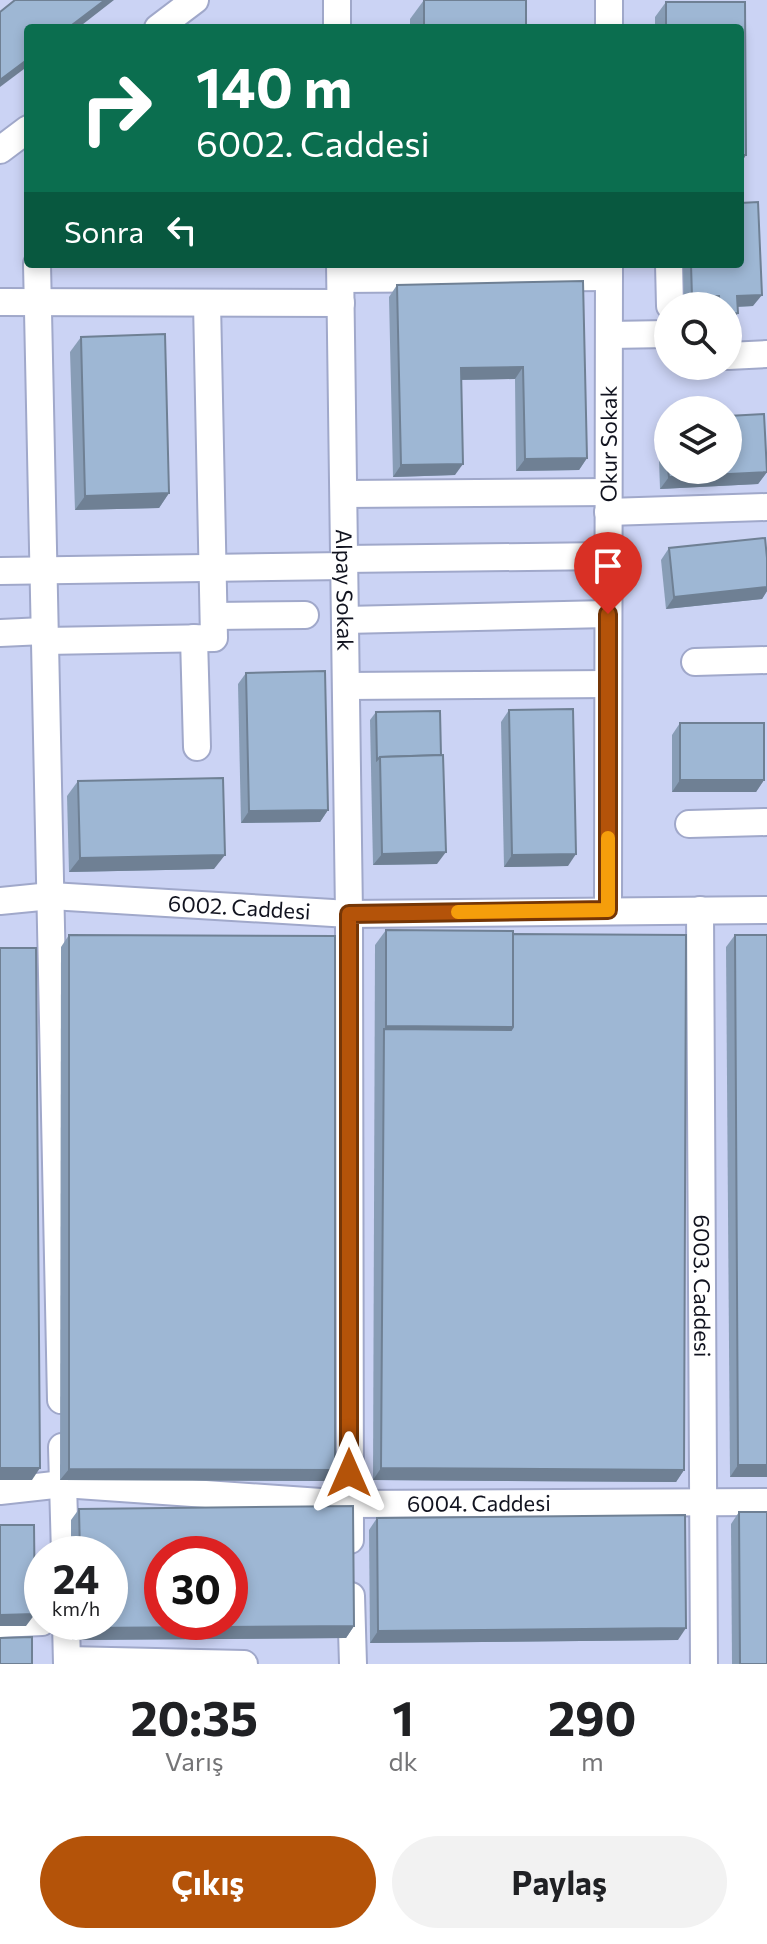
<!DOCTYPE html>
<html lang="tr">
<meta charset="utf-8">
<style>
body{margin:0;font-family:Commissioner,sans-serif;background:#f2f2f2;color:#202124;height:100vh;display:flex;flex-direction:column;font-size:30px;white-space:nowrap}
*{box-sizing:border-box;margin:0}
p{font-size:26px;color:#757577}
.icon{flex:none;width:44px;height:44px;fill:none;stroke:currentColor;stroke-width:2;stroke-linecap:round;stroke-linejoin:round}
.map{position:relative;height:1664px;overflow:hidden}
.sheet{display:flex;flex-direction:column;background:#fff;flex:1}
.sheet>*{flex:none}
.top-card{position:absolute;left:24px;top:24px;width:720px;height:244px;border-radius:8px;box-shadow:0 4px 12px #0003;background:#0b6e4f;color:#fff;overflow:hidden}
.fabs{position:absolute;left:654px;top:292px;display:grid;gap:16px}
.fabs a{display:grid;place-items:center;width:88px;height:88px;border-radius:50%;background:#fff;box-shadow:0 4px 12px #0003;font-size:40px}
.speed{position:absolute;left:24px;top:1536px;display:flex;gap:16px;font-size:40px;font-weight:700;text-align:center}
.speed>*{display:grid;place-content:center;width:104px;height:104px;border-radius:50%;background:#fff;box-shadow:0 4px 12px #0003;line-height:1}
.speed small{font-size:20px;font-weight:400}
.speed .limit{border:12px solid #d22;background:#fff;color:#111}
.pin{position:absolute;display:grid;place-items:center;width:68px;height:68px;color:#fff;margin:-82px -34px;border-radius:50% 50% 50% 0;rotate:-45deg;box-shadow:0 0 8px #0007}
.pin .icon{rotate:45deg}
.me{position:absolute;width:88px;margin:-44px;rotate:0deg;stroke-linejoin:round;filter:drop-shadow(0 0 6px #0008)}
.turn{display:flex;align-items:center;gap:28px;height:168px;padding:0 40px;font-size:36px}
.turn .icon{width:104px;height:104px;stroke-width:2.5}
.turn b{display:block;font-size:56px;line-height:68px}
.then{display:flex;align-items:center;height:76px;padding:0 40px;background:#0003;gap:16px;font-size:30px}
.eta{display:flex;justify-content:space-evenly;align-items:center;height:136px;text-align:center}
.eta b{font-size:48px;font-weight:700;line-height:56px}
.button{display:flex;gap:16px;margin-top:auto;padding:16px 40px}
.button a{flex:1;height:92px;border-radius:48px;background:#b45309;color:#fff;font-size:32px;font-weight:700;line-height:92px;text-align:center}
.button a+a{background:#f2f2f2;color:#202124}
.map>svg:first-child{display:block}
.built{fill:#cbd3f4;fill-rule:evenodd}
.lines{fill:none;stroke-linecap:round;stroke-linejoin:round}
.minor-casing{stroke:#a0a8ca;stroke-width:30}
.minor{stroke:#fff;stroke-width:26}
.wall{fill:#889db6}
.shaded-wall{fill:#6f8094}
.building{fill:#9eb7d4;stroke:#6f8094;stroke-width:2;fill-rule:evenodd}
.route-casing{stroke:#753606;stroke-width:20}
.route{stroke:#b45309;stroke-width:14}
.slow{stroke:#f59e0b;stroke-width:14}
.labels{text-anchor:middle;stroke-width:7;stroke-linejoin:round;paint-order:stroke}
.street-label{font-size:22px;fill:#11131f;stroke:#edf0ff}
</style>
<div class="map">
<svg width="767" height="1664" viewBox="0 0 767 1664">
<rect width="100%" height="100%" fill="#dce2ff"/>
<path class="built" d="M0,0h767v1664h-767zM28,28h712v236h-712zM668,306h60v60h-60zM668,410h60v60h-60zM42,1554h68v68h-68zM162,1554h68v68h-68z"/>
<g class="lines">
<defs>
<g id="minor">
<path d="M337,0v28"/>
<path d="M609,0v28"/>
<path d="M158,28l37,-28"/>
<path d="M0,150l28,-21"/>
<path d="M37,264l24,1136"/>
<path id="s1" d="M340,264l9,650 1,626"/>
<path d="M669,264l1,42"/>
<path d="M341,279l268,-2"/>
<path d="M0,302l341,1"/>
<path d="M609,335l59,-1"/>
<path d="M728,356l39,-2"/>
<path d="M344,494l264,-2"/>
<path d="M608,512l159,-5"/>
<path d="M344,559l264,-3"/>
<path d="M0,571l345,-5"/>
<path d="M214,616l91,-1"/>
<path d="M345,620l263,-6"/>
<path d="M0,633l44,-2"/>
<path d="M194,638l3,109"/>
<path d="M45,641l169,-3 -7,-335"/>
<path d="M695,662l72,-2"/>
<path d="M346,686l262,-2"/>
<path d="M689,824l78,-2"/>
<path id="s2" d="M0,901l51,-5 298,18 418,-4"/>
<path id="s3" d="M608,910l1,-646"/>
<path id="s4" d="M700,910l4,754"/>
<path d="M62,1447l3,107"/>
<path id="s5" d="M0,1491l63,-7 286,20 418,-2"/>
<path d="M351,1596l2,68"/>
<path d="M66,1622l1,42"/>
<path d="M0,1624l42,-2"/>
<path d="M67,1660l177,4"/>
</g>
</defs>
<use href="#minor" class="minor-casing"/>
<use href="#minor" class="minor"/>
</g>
<g class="wall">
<path d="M424,0l102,28h-116v-9z"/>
<path d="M666,2h79l1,153 -6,9v-136h-85v-11z"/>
<path d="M683,264h57l13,42 -15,1 -9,18h-1v-19h-44z"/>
<path d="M583,281l4,177 -8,12 -63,1 -1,-92 -54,1 -6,95 -62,2 -4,-180 8,-12z"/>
<path d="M81,337l88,156 -10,15 -84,2 -5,-158z"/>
<path d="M666,419l101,53 -9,12 -98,5 -2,-59z"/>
<path d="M669,548l98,10v33l-5,8 -96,10 -5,-49z"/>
<path d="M246,673l82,137 -8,12 -79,1 -3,-139z"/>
<path d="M509,710l59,156 -64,1 -3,-145z"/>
<path d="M376,712l61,152 -64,1 -3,-145z"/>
<path d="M680,723l84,57 -8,12h-84v-57z"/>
<path d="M78,781l136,88 -145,3 -2,-76z"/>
<path d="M386,930l127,4 171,536 -8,12 -303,-2 2,-535z"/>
<path d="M69,935l257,546 -266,-1 1,-533z"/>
<path d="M735,935h32v542h-37l-4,-530z"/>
<path d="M79,1509l275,117 -8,12 -274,2v-18h38v-68h-39v-34z"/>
<path d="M739,1512l28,152h-35l-1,-140z"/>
<path d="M377,1518l301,122 -308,3 -1,-113z"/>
</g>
<g class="shaded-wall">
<path d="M105,0h9l-36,28h-10z"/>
<path d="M28,59v7l-28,21v-7z"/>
<path d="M740,155h6l-6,9z"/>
<path d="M69,264h58l-59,2z"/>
<path d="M762,295l-9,11 -24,1 8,-11z"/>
<path d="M719,296l-6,10h-27l6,-9z"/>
<path d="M738,313l-9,12h-1v-11z"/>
<path d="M523,367l-8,12 -63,1 9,-12z"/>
<path d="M587,458l-8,12 -63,1 9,-12z"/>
<path d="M463,464l-8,11 -62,2 8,-12z"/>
<path d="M767,472l-9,12 -98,5 9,-12z"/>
<path d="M169,493l-10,15 -84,2 10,-14z"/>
<path d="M767,587v4l-5,8 -96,10 8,-12z"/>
<path d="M680,780h84l-8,12h-84z"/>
<path d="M328,810l-8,12 -79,1 8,-12z"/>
<path d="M446,852l-9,12 -64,1 9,-11z"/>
<path d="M576,854l-8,12 -64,1 8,-12z"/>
<path d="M225,855l-11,14 -145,3 11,-14z"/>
<path d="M386,1026l127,1 -11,15 -118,-13z"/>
<path d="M738,1465h29v12h-37z"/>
<path d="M0,1468h40l-8,12h-32z"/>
<path d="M381,1468l303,2 -8,12 -303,-2z"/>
<path d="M69,1469l266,1 -9,11 -266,-1z"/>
<path d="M35,1614l-9,12h-26v-11z"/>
<path d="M354,1626l-8,12 -274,2 8,-12z"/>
<path d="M686,1628l-8,12 -308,3 8,-12z"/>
</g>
<g class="building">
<path d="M15,0h90l-37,28h-40v31l-28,21v-68z"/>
<rect x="424" y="0" width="102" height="28"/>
<path d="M666,2h79l1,153h-6v-127h-74z"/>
<path d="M758,202l4,93 -25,1 1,17 -10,1v-8h-8l-1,-10 -27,1 -1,-33h49v-61z"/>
<path d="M583,281l4,177 -62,1 -2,-92 -62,1 2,96 -62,1 -4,-180z"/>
<path d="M165,334l4,159 -84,3 -4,-159z"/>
<path d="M764,414l3,58 -98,5 -1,-7h60v-54z"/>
<path d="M668,418v44l-2,-43z"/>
<path d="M765,538l2,20v29l-93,10 -5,-49z"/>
<path d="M325,671l3,139 -79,1 -3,-138z"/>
<path d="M573,709l3,145 -64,1 -3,-145z"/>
<path d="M440,711l1,44 -61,2 -3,3 -1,-48z"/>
<rect x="680" y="723" width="84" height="57"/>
<path d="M443,755l3,97 -64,2 -2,-97z"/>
<path d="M223,778l2,77 -145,3 -2,-77z"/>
<path d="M386,930l127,1v96l-127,-1z"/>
<path d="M513,934l173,1 -2,535 -303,-2 3,-439 127,1 2,-3z"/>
<path d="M69,935l266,1v534l-266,-1z"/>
<path d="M735,935h32v530h-29z"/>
<path d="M0,948h36l4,520h-40z"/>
<path d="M353,1506l1,120 -274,2v-6h30v-68h-30l-1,-45zM162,1554h68v68h-68z"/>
<path d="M739,1512h28v152h-27z"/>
<path d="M685,1515l1,113 -308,3 -1,-113z"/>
<path d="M0,1525h34l1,89 -35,1z"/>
<path d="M32,1637v27h-32v-26z"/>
</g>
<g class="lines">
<defs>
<path id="route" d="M349,1473v-559l259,-4v-296"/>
</defs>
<use href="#route" class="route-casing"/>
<use href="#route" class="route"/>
<path class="slow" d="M458,912l150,-2v-72"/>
</g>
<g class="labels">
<g class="street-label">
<text dy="8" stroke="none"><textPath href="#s3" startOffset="466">Okur Sokak</textPath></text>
<text dy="8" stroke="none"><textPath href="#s1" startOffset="326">Alpay Sokak</textPath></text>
<text dy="8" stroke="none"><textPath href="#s2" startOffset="240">6002. Caddesi</textPath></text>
<text dy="8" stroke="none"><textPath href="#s4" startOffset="376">6003. Caddesi</textPath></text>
<text dy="8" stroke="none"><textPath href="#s5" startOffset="480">6004. Caddesi</textPath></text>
</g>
</g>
</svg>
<div class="fabs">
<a><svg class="icon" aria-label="search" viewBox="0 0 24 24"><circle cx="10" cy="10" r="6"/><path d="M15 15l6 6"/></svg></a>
<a><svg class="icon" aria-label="layers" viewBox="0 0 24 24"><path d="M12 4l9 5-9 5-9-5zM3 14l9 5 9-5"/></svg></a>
</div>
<div class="speed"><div>24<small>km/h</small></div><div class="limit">30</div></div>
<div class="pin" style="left:608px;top:614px;background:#d93025"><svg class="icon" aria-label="arrive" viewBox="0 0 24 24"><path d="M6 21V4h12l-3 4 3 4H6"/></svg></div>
<svg class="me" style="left:349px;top:1473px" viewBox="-20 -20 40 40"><path d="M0-17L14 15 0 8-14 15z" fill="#b45309" stroke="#fff" stroke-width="4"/></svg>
<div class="top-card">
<div class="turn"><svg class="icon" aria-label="right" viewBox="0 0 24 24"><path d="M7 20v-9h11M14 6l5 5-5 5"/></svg><div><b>140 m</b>6002. Caddesi</div></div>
<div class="then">Sonra<svg class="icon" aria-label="left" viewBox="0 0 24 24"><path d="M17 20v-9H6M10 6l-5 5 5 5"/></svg></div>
</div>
</div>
<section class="sheet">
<div class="eta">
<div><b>20:35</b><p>Varış</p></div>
<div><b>1</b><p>dk</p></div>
<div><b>290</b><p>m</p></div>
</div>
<div class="button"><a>Çıkış</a><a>Paylaş</a></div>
</section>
